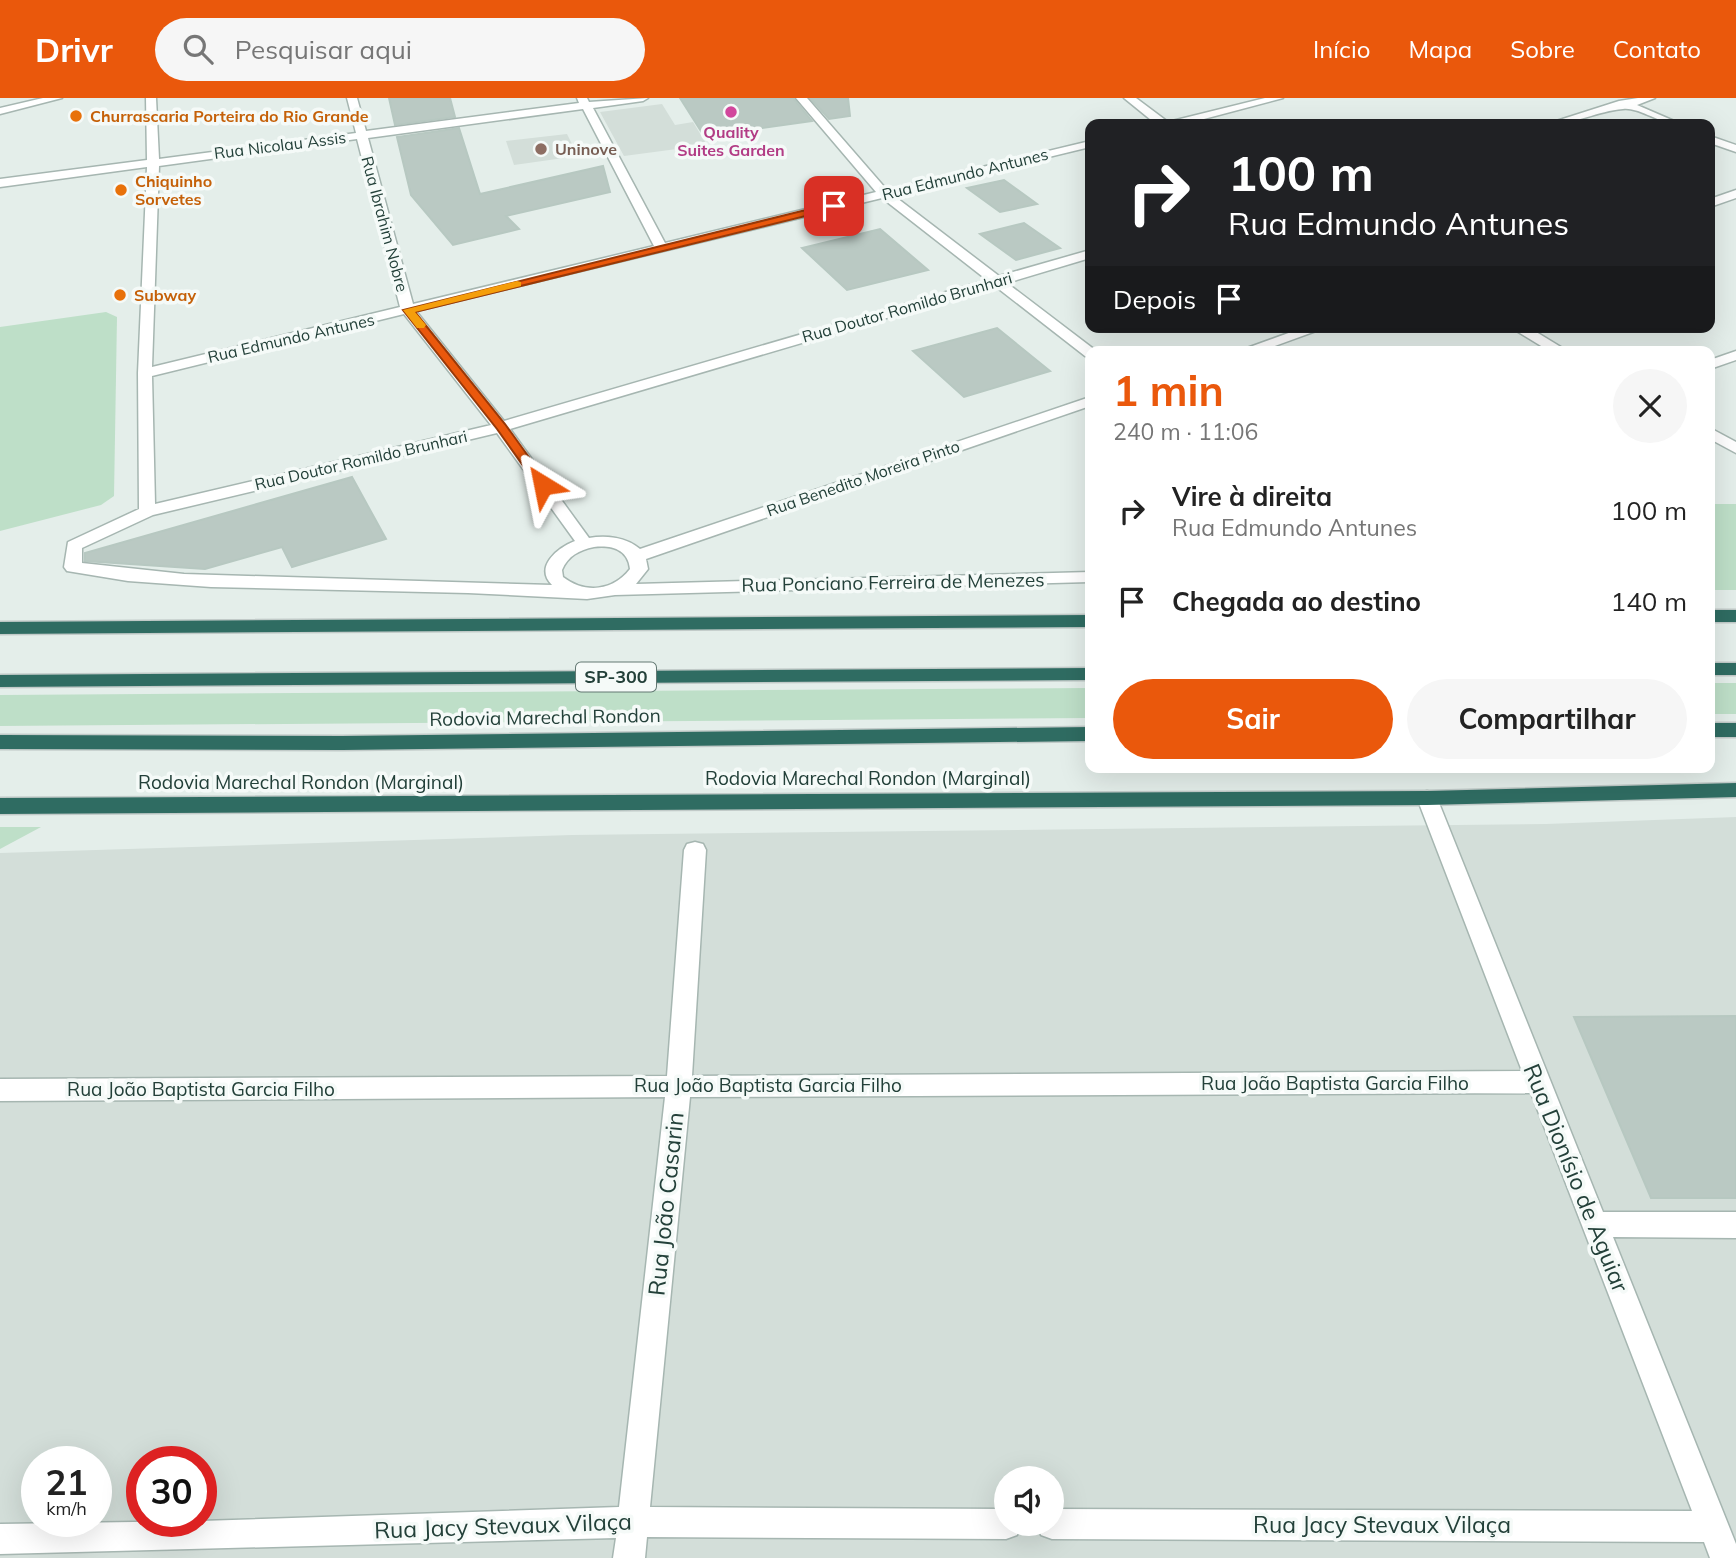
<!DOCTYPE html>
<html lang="pt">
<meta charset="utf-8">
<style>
body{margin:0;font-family:Mulish,sans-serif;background:#f6f6f6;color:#222;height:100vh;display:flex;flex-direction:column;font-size:26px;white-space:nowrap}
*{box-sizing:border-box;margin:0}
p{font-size:23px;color:#767676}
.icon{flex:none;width:38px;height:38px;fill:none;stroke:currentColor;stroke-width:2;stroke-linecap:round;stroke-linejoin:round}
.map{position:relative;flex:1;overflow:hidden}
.sheet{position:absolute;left:1085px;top:248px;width:630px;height:427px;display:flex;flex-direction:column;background:#fff;border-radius:14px;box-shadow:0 7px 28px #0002}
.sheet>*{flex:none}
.top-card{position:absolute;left:1085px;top:21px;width:630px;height:214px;border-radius:14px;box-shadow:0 7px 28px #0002;background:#202124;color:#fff;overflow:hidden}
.buttons{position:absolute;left:994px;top:1368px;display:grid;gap:14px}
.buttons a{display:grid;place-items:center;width:70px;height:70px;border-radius:50%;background:#fff;box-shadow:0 7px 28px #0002;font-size:35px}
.speed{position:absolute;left:21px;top:1348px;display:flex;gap:14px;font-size:35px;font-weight:700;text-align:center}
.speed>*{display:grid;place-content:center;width:91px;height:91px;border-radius:50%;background:#fff;box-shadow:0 7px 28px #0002;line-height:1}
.speed small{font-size:18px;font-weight:400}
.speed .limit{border:10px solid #d22;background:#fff;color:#111}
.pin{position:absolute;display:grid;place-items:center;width:60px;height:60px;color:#fff;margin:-30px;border-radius:14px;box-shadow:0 4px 10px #0006}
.me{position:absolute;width:77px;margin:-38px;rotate:325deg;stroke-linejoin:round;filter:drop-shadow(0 0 5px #0008)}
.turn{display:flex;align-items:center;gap:24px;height:147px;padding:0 28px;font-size:32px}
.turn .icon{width:91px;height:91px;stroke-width:2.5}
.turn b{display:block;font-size:49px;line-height:60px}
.then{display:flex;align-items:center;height:66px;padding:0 28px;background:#0003;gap:14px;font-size:26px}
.round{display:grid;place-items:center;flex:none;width:74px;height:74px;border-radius:37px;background:#f6f6f6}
.summary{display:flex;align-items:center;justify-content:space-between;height:119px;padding:0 28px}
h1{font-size:42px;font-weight:700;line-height:52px;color:#ea580c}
.button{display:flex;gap:14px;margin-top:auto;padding:14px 28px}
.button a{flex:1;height:80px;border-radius:42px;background:#ea580c;color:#fff;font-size:28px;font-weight:700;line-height:80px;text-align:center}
.button a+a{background:#f6f6f6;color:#222}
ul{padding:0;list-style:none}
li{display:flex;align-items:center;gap:21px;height:91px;padding:0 28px}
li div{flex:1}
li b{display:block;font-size:26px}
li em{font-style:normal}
header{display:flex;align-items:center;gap:42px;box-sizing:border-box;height:98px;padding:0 35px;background:#ea580c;color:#fff}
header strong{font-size:33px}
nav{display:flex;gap:38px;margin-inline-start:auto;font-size:24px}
.search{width:490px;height:63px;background:#f6f6f6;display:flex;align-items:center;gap:18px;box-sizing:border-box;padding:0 24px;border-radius:38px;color:#767676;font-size:26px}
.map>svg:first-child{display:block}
.built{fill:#d3ded9;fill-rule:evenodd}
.green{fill:#bedfc8}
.building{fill:#bac9c3;stroke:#b7c8c1;stroke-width:2}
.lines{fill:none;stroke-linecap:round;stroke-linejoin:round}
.minor-casing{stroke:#a6b6b1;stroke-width:3}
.highway-casing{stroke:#c1cac8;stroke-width:3}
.minor{fill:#fff;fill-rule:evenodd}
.highway{fill:#2f6c62;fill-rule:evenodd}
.route{fill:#ea580c;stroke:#983908;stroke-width:2}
.slow{fill:#f59e0b}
.hotel-dot{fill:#d1479c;stroke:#f5faf8;stroke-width:2.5}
.food-dot{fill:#e8710a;stroke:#f5faf8;stroke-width:2.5}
.education-dot{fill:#8d6e63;stroke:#f5faf8;stroke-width:2.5}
.labels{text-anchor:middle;stroke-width:7;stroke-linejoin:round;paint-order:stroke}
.far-food-label{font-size:16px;font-weight:bold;fill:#c56008;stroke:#f5faf8;text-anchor:start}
.far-hotel-label{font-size:16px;font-weight:bold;fill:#b23c85;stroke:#f5faf8}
.far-street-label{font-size:16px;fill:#234039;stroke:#f5faf8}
.far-education-label{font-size:16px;font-weight:bold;fill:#785e54;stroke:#f5faf8;text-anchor:start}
.shield{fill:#f5faf8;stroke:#627872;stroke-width:2}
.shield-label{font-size:18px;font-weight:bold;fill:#234039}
.street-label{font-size:19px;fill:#234039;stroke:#f5faf8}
.near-street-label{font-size:23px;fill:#234039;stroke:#f5faf8}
</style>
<header>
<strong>Drivr</strong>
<div class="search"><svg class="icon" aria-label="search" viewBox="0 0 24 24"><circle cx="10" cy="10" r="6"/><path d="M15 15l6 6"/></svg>Pesquisar aqui</div>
<nav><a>Início</a><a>Mapa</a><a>Sobre</a><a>Contato</a></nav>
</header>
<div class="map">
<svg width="1736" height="1460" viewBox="0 0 1736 1460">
<rect width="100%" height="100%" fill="#e4eeea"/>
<g class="built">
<path d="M662,6l13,21 18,-3 14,23 -83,11 -24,-44z"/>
<path d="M567,36l11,22 -64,9 -8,-24z"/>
<path d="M1736,719v741h-1736v-705l572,-18 974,-11zM37,1363h59v60h-59zM142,1363h59v60h-59zM1006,1381h46v45h-46z"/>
</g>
<g class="green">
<path d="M106,214l11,5 -3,179 -13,9 -101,26v-204z"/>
<rect x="1710" y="406" width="26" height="86"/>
<rect x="1710" y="585" width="26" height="31"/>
<path d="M1090,590v30l-1090,8v-31z"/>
<path d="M0,729h41l-41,22z"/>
</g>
<g class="building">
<path d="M389,0h61l5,19 -60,8z"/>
<path d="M680,0h113l19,23 -108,15z"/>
<path d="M810,0h38l2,18 -21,3z"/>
<path d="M459,30l21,66 123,-28 7,26 -104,24 13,13 -66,16 -42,-50 -14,-58z"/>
<path d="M1004,82l33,24 -37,8 -33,-24z"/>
<path d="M1024,125l36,25 -44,12 -36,-26z"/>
<path d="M880,131l48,41 -81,20 -45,-42z"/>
<path d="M997,230l53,43 -86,26 -51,-46z"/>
<path d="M352,379l34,62 -94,28 -10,-20 -77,22 -120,-8v-8z"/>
<path d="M1736,918v182h-85l-77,-181z"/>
</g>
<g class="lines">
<defs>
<g id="minor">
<path d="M43,0h19l-62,16v-6z"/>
<path d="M146,0h10l3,61 197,-26 -9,-35h10l9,33 213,-28 -2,-5h10l2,4 59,-4 -5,3 -50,7 72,135 211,-51 -80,-94h11l80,92 203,-49v6l-197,48 106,81 91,-26v8l-83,25 88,67 1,2h-6v5l-5,-1 -90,-70 -485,143 79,109c17,-3 37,-1 51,11l450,-152v9l-444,153 2,10 -12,15 454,-12v10l-475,13 -28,4 -119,-6 -257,-6 -83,-6 -61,-10 -3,-4 4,-25 71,-33 -1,-136 9,-206 -147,20v-8l147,-19zM583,11l71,137 -241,58 -45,-166zM357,41l43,168 -248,60 7,-201zM882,100l105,82 -483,141 -88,-110zM404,216l87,111 -336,79 -3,-128zM497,335l78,108c-18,7 -41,26 -23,44l-368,-11 -102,-11v-15l71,-33zM594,449c17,-2 34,2 36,22 -17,22 -45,25 -67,8l-1,-7c6,-14 17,-20 32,-23z"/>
<path d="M1124,0h12l32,24 97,-24h18l-98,26h-29z"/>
<path d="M1638,0h17l-18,7 44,19c-21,1 -41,-17 -58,-15 -26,2 -49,16 -76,15l72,-23z"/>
<path d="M1710,38l26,9v7l-26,-9z"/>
<path d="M1736,92v8l-26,9v-8z"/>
<path d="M1305,229h22l-69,25h-22z"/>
<path d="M1510,229h18l41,25h-18z"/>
<path d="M1736,253v9l-26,9v-9z"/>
<path d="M1710,330l26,14v11l-26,-14z"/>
<path d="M1427,693l7,2 3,5 166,414h133v26l-123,-1 123,307v14h-26l-6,-16 -652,-3 -11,-4 -4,-11h15v-15l640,2 -161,-418 -841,4 -40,410 356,2v15h15l-4,11 -11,4 -359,-2 -2,21h-32l3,-20 -616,16v-30l201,-3 418,-14 46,-410 -665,4v-22l667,-3 17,-226 3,-6 8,-2 8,2 3,6 -14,226 830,-5 -105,-273 3,-5z"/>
</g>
<g id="highway">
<rect x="1710" y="512" width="26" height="12"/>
<path d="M1090,517v12l-1090,7v-12z"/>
<rect x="1710" y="565" width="26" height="12"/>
<path d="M1090,570v12l-1090,7v-12z"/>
<rect x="1710" y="625" width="26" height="14"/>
<path d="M1090,629v14l-748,9 -342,-1v-14l342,1z"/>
<path d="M1736,685v14l-309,8 -1427,9v-16l1427,-7z"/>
</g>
</defs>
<use href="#minor" class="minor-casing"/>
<use href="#highway" class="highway-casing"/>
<use href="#minor" class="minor"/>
<use href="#highway" class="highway"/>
</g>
<path class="route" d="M834,105l4,1v4l-423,104 90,112 44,61 -6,4 -4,-1 -42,-59 -94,-119z"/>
<path class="slow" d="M517,183l4,1v4l-106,26 11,13 -2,3h-7l-14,-18z"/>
<circle class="hotel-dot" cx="731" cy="14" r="7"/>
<g class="food-dot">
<circle cx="76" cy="18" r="7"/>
<circle cx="121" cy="92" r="7"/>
<circle cx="120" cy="197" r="7"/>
</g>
<circle class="education-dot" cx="541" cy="51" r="7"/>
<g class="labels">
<g class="far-food-label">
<text x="90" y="24">Churrascaria Porteira do Rio Grande</text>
<text x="135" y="89">Chiquinho<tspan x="135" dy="18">Sorvetes</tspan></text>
<text x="134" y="203">Subway</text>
</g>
<g class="far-hotel-label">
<text x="731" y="40">Quality<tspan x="731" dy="18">Suites Garden</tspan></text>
</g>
<g class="far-street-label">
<text transform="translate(280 47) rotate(-7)" y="6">Rua Nicolau Assis</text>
<text transform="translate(965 76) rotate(-14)" y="6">Rua Edmundo Antunes</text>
<text transform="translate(385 126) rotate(75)" y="6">Rua Ibrahim Nobre</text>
<text transform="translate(907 209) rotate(-16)" y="6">Rua Doutor Romildo Brunhari</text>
<text transform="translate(291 240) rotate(-13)" y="6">Rua Edmundo Antunes</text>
<text transform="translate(361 362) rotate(-13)" y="6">Rua Doutor Romildo Brunhari</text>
<text transform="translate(863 380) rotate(-19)" y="6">Rua Benedito Moreira Pinto</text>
</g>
<g class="far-education-label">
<text x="555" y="57">Uninove</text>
</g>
<rect class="shield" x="576" y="564.5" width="80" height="29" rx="5"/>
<g class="shield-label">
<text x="616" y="585">SP-300</text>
</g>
<g class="street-label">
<text transform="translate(893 484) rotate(-1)" y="7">Rua Ponciano Ferreira de Menezes</text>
<text transform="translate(545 619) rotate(-1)" y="7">Rodovia Marechal Rondon</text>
<text x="868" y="687">Rodovia Marechal Rondon (Marginal)</text>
<text x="301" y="691">Rodovia Marechal Rondon (Marginal)</text>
<text x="1335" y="992">Rua João Baptista Garcia Filho</text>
<text x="768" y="994">Rua João Baptista Garcia Filho</text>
<text x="201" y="998">Rua João Baptista Garcia Filho</text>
</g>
<g class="near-street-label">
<text transform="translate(1576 1080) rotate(68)" y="8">Rua Dionísio de Aguiar</text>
<text transform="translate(666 1106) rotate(-84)" y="8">Rua João Casarin</text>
<text x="1382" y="1435">Rua Jacy Stevaux Vilaça</text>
<text transform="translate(503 1428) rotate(-2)" y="8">Rua Jacy Stevaux Vilaça</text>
</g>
</g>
</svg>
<div class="buttons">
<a><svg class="icon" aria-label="sound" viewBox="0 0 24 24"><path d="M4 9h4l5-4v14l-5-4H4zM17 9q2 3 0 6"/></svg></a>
</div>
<div class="speed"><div>21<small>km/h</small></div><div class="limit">30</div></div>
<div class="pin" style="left:834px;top:108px;background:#d93025"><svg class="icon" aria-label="arrive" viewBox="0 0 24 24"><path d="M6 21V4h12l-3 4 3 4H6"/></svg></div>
<svg class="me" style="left:543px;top:387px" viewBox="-20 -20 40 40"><path d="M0-17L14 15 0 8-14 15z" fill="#ea580c" stroke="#fff" stroke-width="4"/></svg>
<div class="top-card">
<div class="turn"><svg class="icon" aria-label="right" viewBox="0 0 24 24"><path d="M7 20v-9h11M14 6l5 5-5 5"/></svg><div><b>100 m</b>Rua Edmundo Antunes</div></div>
<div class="then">Depois<svg class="icon" aria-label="arrive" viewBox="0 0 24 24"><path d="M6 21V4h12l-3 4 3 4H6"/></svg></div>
</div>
<section class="sheet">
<div class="summary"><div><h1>1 min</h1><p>240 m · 11:06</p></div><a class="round"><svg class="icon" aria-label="close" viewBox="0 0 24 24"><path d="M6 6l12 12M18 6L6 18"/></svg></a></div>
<ul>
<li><svg class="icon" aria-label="right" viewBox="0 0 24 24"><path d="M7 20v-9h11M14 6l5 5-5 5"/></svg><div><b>Vire à direita</b><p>Rua Edmundo Antunes</p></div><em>100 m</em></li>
<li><svg class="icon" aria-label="arrive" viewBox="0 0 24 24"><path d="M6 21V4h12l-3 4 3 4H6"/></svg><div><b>Chegada ao destino</b></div><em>140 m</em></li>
</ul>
<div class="button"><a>Sair</a><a>Compartilhar</a></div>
</section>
</div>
